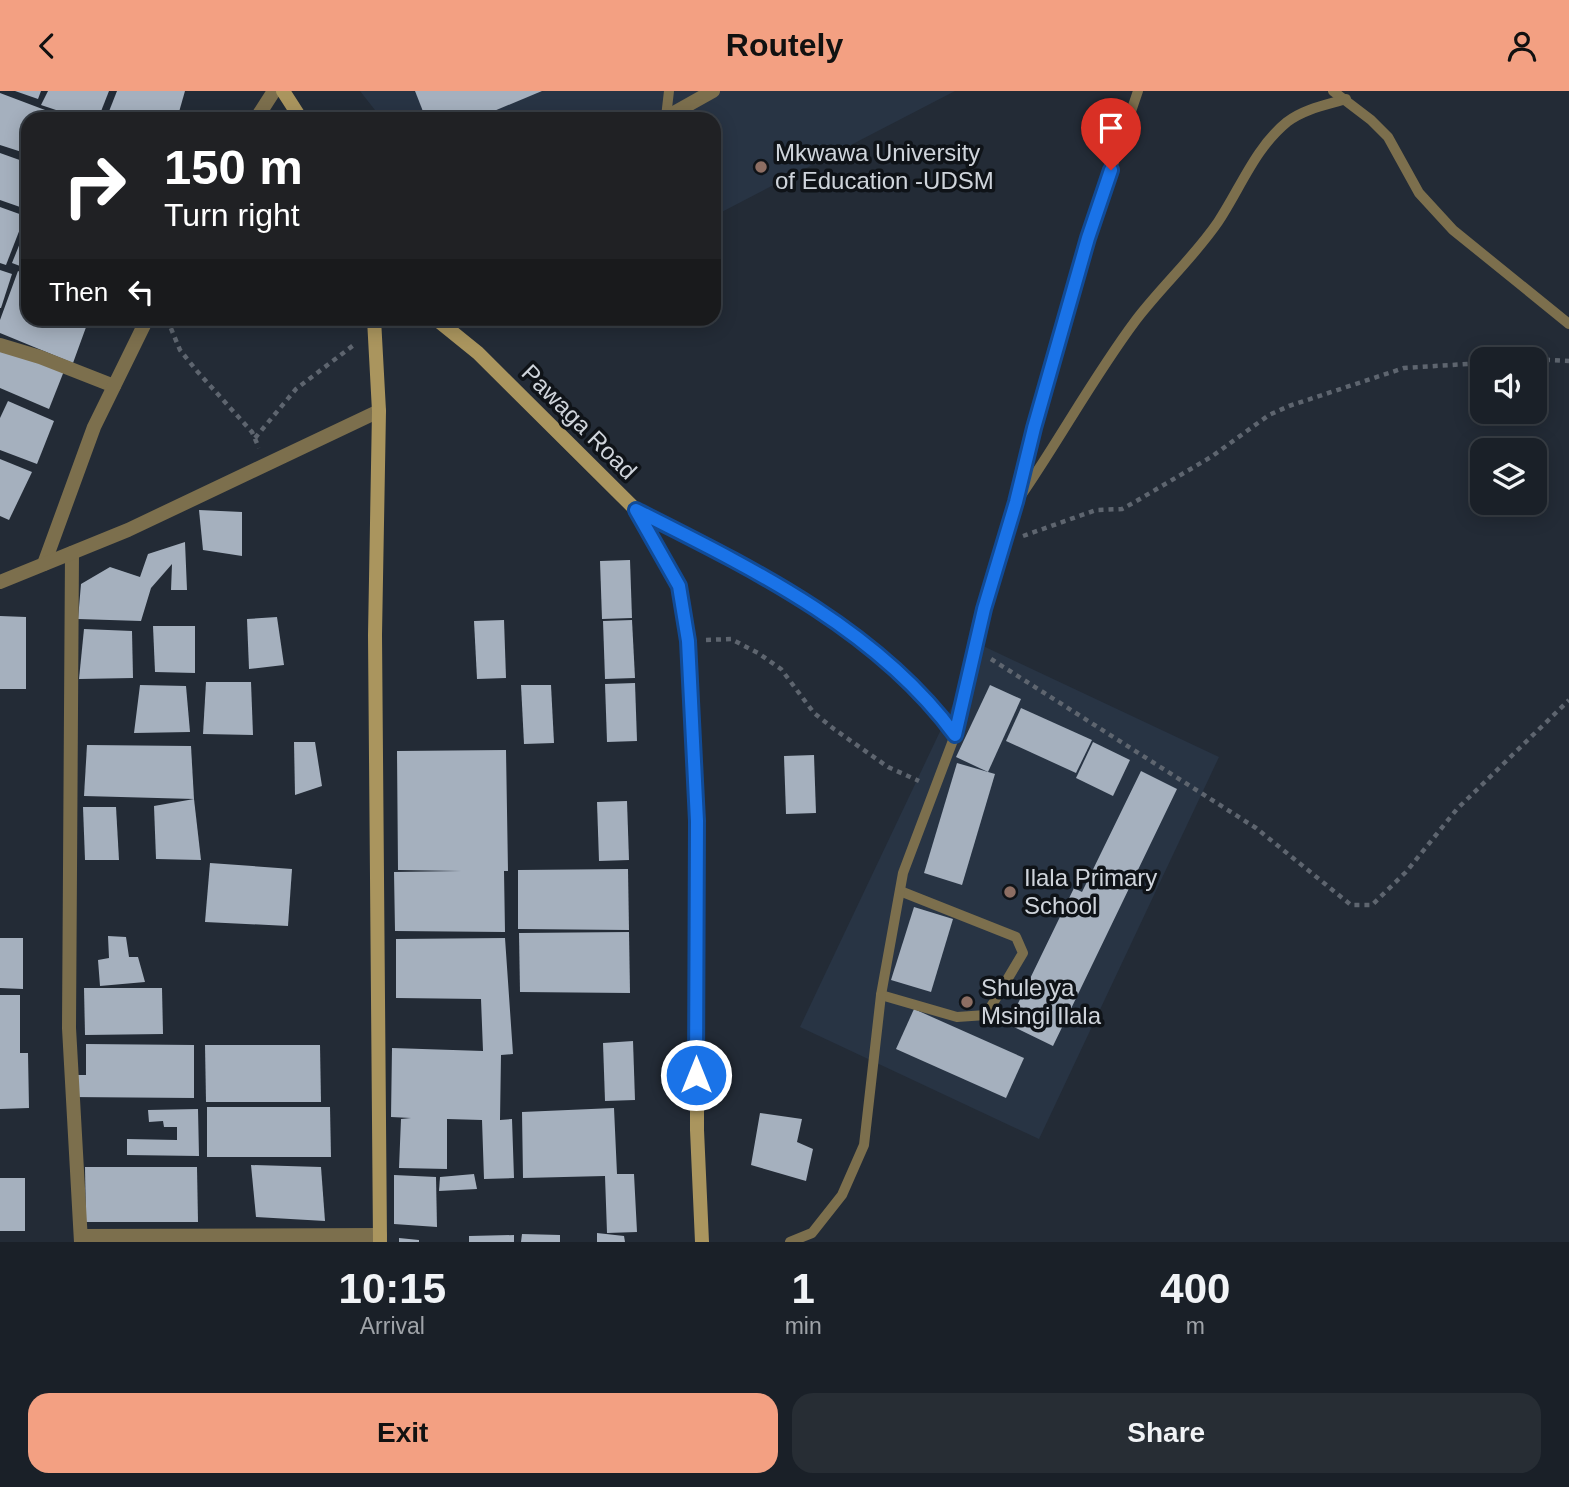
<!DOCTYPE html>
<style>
body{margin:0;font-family:Arial,sans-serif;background:#272d34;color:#f1f3f6;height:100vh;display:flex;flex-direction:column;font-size:26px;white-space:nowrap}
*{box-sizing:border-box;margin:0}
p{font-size:23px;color:#9fa3a8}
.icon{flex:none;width:38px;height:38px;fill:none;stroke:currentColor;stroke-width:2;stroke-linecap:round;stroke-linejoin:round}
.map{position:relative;height:1151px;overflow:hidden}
.drawer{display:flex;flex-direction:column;background:#1a2028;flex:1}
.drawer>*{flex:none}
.guide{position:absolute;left:21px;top:21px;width:700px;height:214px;border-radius:21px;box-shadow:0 4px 18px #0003,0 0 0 2px #383e45;background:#202124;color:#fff;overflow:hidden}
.controls{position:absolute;left:1470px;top:256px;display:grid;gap:14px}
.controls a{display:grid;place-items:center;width:77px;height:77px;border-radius:14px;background:#1a2028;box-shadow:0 4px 18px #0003,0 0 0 2px #383e45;font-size:35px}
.pin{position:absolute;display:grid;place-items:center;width:60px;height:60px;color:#fff;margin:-72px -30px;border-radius:50% 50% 50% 0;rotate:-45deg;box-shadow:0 0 7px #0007}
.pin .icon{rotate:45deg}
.me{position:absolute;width:77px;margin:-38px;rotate:0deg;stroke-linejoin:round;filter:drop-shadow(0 0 5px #0008)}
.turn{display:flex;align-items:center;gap:24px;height:147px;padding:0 28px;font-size:32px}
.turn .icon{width:91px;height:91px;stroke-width:2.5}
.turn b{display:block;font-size:49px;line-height:60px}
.then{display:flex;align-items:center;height:66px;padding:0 28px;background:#0003;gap:14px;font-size:26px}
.eta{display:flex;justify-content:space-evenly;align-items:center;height:119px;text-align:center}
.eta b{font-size:42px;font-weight:600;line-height:49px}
.action{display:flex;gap:14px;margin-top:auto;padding:14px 28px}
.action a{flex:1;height:80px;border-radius:21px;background:#f3a082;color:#111;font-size:28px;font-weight:600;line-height:80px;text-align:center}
.action a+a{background:#272d34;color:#f1f3f6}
header{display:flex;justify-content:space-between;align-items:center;height:91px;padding:0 28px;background:#f3a082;color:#111;font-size:32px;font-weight:600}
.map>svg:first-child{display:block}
.built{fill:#283444}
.building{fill:#a5b0be}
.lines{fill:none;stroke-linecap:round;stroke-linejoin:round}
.path{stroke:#5e656f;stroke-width:4.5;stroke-dasharray:5 5;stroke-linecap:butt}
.lane{stroke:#7c6f4d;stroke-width:10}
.street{stroke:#7c6f4d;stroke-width:14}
.secondary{stroke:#aa955e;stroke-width:14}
.route-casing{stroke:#114b97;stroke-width:18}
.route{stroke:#1a73e8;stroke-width:12}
.education-dot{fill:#8d6e63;stroke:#0f1318;stroke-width:2.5}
.labels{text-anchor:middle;stroke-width:7;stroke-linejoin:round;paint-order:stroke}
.poi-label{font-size:24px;fill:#cfd4db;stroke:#0f1318;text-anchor:start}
.street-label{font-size:24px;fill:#cfd4db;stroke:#0f1318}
</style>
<header><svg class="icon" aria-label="back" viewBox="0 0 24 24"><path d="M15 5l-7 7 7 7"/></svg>Routely<svg class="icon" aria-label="person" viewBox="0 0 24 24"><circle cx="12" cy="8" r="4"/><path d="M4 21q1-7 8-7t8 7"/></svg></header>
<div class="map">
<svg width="1569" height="1151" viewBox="0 0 1569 1151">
<rect width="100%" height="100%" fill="#232b36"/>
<g class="built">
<path d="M360,0h595l-241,125v-97h-332z"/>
<path d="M981,554l238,112 -180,382 -239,-112z"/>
</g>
<g class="building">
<path d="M15,0h26l-3,8z"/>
<path d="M48,0h61l-11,28h-15l-42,-14z"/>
<path d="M117,0h68l-8,28h-71z"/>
<path d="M415,0h127l-67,28h-49z"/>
<path d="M0,2l53,20 -2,6h-23v35l-28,-9z"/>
<path d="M0,62l28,10v19l-8,25 -20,-7z"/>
<path d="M0,116l25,9 -19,49 -6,-2z"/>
<path d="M28,132v46l-16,-6z"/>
<path d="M0,179l12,4 -11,34h-1z"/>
<path d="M18,180l10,5v43h61l-16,44 -73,-30v-13z"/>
<path d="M0,252l64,28 -15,38 -49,-21z"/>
<path d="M8,310l46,20 -17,43 -37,-14v-32z"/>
<path d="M0,368l32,13 -23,48 -9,-4z"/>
<path d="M199,419l43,2v44l-39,-6z"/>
<path d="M185,451l2,48h-16l1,-26 -21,24 -10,33 -63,-2 3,-35 29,-17 30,10 8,-23z"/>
<path d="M630,469l2,58 -30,1 -2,-58z"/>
<path d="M0,525l26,1v72h-26z"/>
<path d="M277,526l7,48 -35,4 -2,-50z"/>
<path d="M504,529l2,58 -29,1 -3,-58z"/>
<path d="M632,529l3,58 -30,1 -2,-58z"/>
<path d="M153,535h42v47l-40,-1z"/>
<path d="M84,538l48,2 1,47 -54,1z"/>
<path d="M206,591h45l2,53 -50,-1z"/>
<path d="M635,592l2,58 -30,1 -2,-58z"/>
<path d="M140,594l46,1 4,46 -56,1z"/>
<path d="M521,594h30l3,58 -30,1z"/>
<path d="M990,594l31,14 -33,73 -32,-15z"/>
<path d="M1021,617l71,32 -16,33 -70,-32z"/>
<path d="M294,651h21l7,44 -27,9z"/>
<path d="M1093,651l37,18 -17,36 -37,-18z"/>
<path d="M87,654l104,1 3,53 -110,-3z"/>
<path d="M506,659l2,121h-4l1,61 -110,-1 -1,-59 67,-1 -63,-1 -1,-119z"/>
<path d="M814,664l2,58 -30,1 -2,-58z"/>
<path d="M957,672l38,11 -33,111 -38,-12z"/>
<path d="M1141,680l36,18 -124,257 -45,-22 66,-136 8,4z"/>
<path d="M194,708l7,61 -45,-1 -2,-53z"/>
<path d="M627,710l2,59 -30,1 -2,-59z"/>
<path d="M83,716h33l3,53h-34z"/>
<path d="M210,772l82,6 -4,57 -83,-4z"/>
<path d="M628,778l1,61 -111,-1v-59z"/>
<path d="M914,816l39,12 -22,73 -40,-12z"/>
<path d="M629,841l1,61 -110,-1 -1,-59z"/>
<path d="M108,845l18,1 3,20h9l7,25 -45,4 -2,-26 11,-2z"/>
<path d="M0,847h23v51l-23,-1z"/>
<path d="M505,847l8,116 -12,1 -1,65 12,-1 2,59 -30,1 -2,-59 -35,-1v50l-48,-1 2,-49 10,-1 -20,-1 1,-69 91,3 -2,-52 -85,-1v-59z"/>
<path d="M84,897h78l1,46 -78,1z"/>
<path d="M0,904h20v58h8l1,55 -29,1z"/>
<path d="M914,918l110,49 -18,40 -110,-49z"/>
<path d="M633,950l2,59 -30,1 -2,-58z"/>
<path d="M86,953l108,1v53l-125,-1v-22h17z"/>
<path d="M205,954h115l1,57h-115z"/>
<path d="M207,1016h123l1,50h-124z"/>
<path d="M614,1017l3,66h17l3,58 -30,1 -2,-57 -82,2 -1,-66z"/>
<path d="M198,1018l1,47 -72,-1v-16l50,1v-13h-13l-1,-6 -14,1 -1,-12z"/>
<path d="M760,1022l42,6 -5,23 16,7 -7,32 -55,-16z"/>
<path d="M251,1074l70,2 4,54 -69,-4z"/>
<path d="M85,1076h112l1,55h-112z"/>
<path d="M474,1083l3,15 -38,2 1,-14z"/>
<path d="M394,1084l42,2 1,50 -43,-3z"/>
<rect x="0" y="1087" width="25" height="53"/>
<path d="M597,1142l27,3 1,6h-28z"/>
<path d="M522,1143l38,1v7h-39z"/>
<path d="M514,1144v7h-45v-6z"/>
<path d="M399,1147l20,2v2h-20z"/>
</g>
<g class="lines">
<g class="path">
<path d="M167,228l13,31 16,20 56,62 7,16"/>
<path d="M1535,268l34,2"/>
<path d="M255,347l41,-49 59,-45"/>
<path d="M1023,445l73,-26 26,-1 11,-6 78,-46 58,-42 20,-9 115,-38 78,-5"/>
<path d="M706,549l25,-1 27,14 23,16 33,44 20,16 54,38 31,14"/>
<path d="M991,568l265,169 95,77h21l34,-33 51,-63 112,-109"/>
</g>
<g class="lane">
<path d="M1333,0l38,29 17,17 31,56 34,37 116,94"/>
<path d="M666,26l3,-26"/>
<path d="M1020,406c40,-58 74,-121 116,-177 26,-34 58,-63 82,-98 22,-33 37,-74 69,-100 17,-13 39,-17 59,-23"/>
<path d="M636,419c115,58 241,119 319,225"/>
<path d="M881,904l76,22 29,-2 37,-62 -7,-16 -116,-46"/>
<path d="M790,1151l22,-9 30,-38 22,-50 17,-150 22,-122 52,-138 29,-126 32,-107 18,-74 54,-190 50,-147"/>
</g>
<g class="street">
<path d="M256,28l18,-28"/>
<path d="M663,28l50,-28"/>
<path d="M0,254l40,12 74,29"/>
<path d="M72,462l-3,475 12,214"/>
<path d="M44,473l50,-137 53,-108"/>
<path d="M0,491l128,-52 251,-119"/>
<path d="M81,1145l299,-1"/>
</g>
<g class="secondary">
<path d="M283,0l18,28"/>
<path d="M374,228l5,92 -4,224 5,607"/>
<path d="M436,228l42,34 158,157 43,76 9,55 9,180v309l5,112"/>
</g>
</g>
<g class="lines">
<defs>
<path id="route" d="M696,984l1,-254 -9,-180 -9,-55 -43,-76c115,58 241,119 319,225l29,-126 32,-107 18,-74 54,-190 23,-68"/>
</defs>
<use href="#route" class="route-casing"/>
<use href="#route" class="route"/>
</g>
<g class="education-dot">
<circle cx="761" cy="76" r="7"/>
<circle cx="1010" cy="801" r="7"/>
<circle cx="967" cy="911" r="7"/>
</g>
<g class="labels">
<g class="poi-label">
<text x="775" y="70">Mkwawa University<tspan x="775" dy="28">of Education -UDSM</tspan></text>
<text x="1024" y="795">Ilala Primary<tspan x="1024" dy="28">School</tspan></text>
<text x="981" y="905">Shule ya<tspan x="981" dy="28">Msingi Ilala</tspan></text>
</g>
<g class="street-label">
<text transform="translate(579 331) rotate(45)" y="8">Pawaga Road</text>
</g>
</g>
</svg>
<div class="controls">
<a><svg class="icon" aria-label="sound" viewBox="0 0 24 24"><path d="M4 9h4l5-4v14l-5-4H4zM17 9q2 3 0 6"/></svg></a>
<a><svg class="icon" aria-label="layers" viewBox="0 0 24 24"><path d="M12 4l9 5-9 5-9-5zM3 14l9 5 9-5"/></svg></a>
</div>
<div class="pin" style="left:1111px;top:79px;background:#d93025"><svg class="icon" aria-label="arrive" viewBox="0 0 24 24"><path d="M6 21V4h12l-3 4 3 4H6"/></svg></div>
<svg class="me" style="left:696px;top:984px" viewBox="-20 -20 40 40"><circle r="17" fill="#1a73e8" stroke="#fff" stroke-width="3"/><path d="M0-11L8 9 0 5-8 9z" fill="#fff"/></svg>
<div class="guide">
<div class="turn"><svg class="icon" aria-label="right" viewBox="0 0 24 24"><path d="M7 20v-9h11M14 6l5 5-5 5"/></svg><div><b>150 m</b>Turn right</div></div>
<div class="then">Then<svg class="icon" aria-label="left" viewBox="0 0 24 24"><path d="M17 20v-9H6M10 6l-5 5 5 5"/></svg></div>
</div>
</div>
<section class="drawer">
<div class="eta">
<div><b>10:15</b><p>Arrival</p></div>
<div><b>1</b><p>min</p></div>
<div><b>400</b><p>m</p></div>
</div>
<div class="action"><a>Exit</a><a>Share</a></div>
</section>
